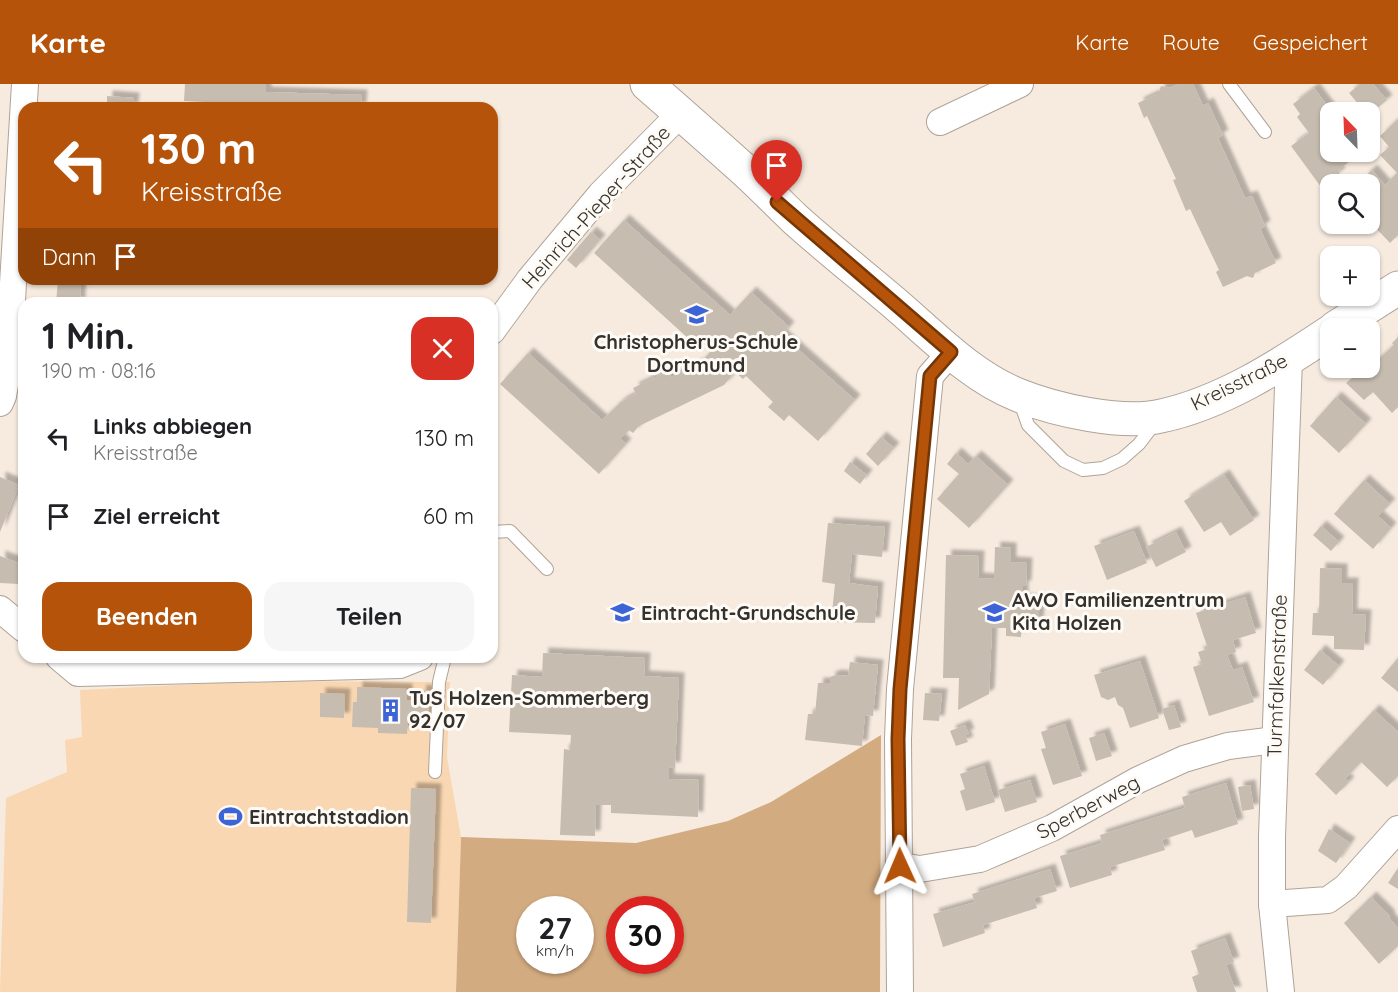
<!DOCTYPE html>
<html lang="de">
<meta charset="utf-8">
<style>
body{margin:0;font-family:Quicksand,sans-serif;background:#f6f6f6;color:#202124;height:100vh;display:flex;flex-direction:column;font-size:22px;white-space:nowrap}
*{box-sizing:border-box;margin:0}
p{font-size:20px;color:#757577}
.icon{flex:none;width:33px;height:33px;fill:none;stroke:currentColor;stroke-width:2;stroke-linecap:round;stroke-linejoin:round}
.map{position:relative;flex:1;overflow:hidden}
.drawer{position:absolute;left:18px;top:213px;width:480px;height:366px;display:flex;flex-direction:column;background:#fff;border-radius:18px;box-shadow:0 2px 4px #0004}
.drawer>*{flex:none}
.top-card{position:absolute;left:18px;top:18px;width:480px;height:183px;border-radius:18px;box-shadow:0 2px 4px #0004;background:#b45309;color:#fff;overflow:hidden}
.needle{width:39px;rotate:337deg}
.tools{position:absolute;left:1320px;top:18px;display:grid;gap:12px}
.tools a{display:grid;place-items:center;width:60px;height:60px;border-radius:12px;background:#fff;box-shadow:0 2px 4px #0004;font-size:30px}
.speed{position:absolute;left:516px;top:812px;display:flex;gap:12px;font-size:30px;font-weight:700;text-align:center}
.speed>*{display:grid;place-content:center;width:78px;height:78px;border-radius:50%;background:#fff;box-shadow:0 2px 4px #0004;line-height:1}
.speed small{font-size:15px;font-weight:400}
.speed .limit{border:9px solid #d22;background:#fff;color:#111}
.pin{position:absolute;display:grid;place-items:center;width:51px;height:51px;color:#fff;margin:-62px -26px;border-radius:50% 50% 50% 0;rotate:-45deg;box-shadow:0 0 6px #0007}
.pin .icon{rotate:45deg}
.me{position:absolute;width:66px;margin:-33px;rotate:359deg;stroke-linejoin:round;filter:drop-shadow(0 0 4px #0008)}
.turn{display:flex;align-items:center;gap:21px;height:126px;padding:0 24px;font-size:27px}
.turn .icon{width:78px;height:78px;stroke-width:2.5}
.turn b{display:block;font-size:42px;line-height:51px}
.then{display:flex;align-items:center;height:57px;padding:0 24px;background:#0003;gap:12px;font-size:22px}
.round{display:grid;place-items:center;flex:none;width:63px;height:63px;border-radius:18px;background:#f6f6f6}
.headline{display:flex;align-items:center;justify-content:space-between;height:102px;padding:0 24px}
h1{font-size:36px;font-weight:700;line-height:45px}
.button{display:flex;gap:12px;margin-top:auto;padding:12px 24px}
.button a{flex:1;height:69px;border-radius:18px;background:#b45309;color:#fff;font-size:24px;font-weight:700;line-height:69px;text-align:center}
.button a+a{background:#f6f6f6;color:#202124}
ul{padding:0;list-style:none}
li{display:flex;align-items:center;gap:18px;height:78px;padding:0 24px}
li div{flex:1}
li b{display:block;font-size:22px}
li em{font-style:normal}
header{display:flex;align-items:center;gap:36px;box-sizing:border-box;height:84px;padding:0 30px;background:#b45309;color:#fff}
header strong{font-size:28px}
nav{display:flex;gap:33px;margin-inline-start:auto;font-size:21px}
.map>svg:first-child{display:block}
.green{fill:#f9d7b2}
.forest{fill:#d3ab80;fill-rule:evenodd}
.building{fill:#c7bcb0;filter:url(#shadow)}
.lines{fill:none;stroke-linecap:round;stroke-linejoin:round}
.lane-casing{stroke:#afa398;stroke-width:14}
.street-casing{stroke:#afa398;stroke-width:28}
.secondary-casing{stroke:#afa398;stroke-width:35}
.lane{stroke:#fff;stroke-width:12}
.street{stroke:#fff;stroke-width:26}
.secondary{stroke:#fff;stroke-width:33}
.route-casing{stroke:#753606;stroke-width:15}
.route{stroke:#b45309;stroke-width:10}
.labels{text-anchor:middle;stroke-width:6;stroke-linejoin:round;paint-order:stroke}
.street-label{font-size:20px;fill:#35312c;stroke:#fefaf5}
.poi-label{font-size:20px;font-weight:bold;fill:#35312c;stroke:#fefaf5;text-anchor:start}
</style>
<header>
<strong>Karte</strong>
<nav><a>Karte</a><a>Route</a><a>Gespeichert</a></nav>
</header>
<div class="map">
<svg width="1398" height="908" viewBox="0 0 1398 908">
<defs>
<filter id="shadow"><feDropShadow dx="5.5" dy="-5.5" stdDeviation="1.5" flood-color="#0004"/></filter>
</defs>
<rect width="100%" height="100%" fill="#f7ebdf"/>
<path class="green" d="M255,597l195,1 -3,75 14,80 -5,155h-456l6,-194 61,-26 -2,-32 17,-3 -2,-47z"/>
<path class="forest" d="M881,651l-1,257h-424l5,-155 175,6 92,-22 43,-19zM530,825h50v51h-50zM620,825h50v51h-50z"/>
<g class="building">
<path d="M185,0h81v8l96,3 -1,13h-95v-3l-82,-4z"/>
<path d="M1179,0h14l10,22 5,-3 15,32 -5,3 27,60 7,-2 13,30 -5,3 16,34 -21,10 -2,5 -6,-2 -24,11 -7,-15 3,-2 -29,-61 -4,2 -13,-31 3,-1 -29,-63 -3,2 -6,-15 21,-10 2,-7 8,2z"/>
<path d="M1360,0h13l14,16 -17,14v-2h-5l-16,-19z"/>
<path d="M1314,4l18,24 -2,40h32l-24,18 2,3 -19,14 -30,-41 18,-13 -12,-16 3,-3 -7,-10z"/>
<path d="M107,12l27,2 -1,10h-26z"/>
<path d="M1398,35v116l-8,8 -20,-21v-38l-6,-3v-4l8,-7 13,15 12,-12 -17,-18 9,-8 -9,-11z"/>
<path d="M624,136l106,95 21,-23 38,35 -7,8 73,65 -37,41 -29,-26 -5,6 -16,-14 5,-5 -27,-26 -3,3 -8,-7 -11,13 -85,41 -6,7 -4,-3 -9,9 6,5 -27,30 -99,-90 28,-31 74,67 19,-18 15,-8 -3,-6 35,-17 3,6 29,-14 12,-13 -8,-6 -4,5 -106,-96z"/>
<path d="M591,148l9,8 -24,28 -9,-8z"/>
<path d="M58,195h23l-1,24h-24z"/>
<path d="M1398,253v70l-6,6 -19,-21 -9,8 -18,-17 11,-9 3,2 34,-31 -2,-2z"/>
<path d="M1336,313l30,27 -27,29 -29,-27z"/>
<path d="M881,353l13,11 -16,18 -12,-12z"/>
<path d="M956,369l12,11 8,-8 32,29 -39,43 -32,-29 22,-25 -12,-10z"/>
<path d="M850,378l17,13 -7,9 -16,-13z"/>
<path d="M1224,391l30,45 -24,16 -9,-14 -17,10 -20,-31z"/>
<path d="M0,393l19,8 -19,47z"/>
<path d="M1364,396l26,24 -12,12 13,12 -18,21 -39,-35z"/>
<path d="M828,439l57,4 -3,30 -30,-3 -3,29 29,4 -3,36 -44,-1 4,-38 -13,-2z"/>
<path d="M1321,442l18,16 -8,9 -18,-16z"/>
<path d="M1134,447l13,32 -40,17 -13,-34z"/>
<path d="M1176,448l10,20 -30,15 -10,-20z"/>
<path d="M995,463l16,1v14l16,1 -1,23h-3v13l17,1 -2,23h-16l-1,14 -15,-1v-8h-14l-3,66 -31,16 1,-32h-16l3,-123 33,1 -1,22 16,1z"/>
<path d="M0,472l19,7h5v23h-6l1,-2 -19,-1z"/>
<path d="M1320,484l22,1v14h11l-1,31 14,1 -2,35 -30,-1v-13l-22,-1 1,-22h6z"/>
<path d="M1245,513l11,36 -23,7 3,12 -9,3 6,15 9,-3 12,35 -45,14 -16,-49 9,-3 -4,-12 10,-3 -12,-36z"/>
<path d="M1320,566l19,16 -16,19 -19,-15z"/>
<path d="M543,569l102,5 -1,18 35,2 -4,90 -6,-1v12l30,1 -1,37 -87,-4v-8h-15l-1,31 -35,-1 4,-86 6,1 1,-15 -62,-3 3,-57 30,2z"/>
<path d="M1398,574v34l-17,-14z"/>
<path d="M1140,577l19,57 -29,10 -7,-20 -5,-3 -3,-8 -7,3 -7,-3 -7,-22z"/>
<path d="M850,578l28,3 -5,51 -8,-1 -3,31 -57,-6 3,-26h7l3,-31h12v-6l6,-2 12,1z"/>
<path d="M357,603l50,2v11l13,1 1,-11 9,1 -2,28 -20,-1 -1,16 -29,-1v-5l-26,-1 1,-25h4z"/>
<path d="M320,609l25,1 -1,24 -24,-1z"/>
<path d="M925,609l17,1 -3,27 -16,-1z"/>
<path d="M1174,621l7,22 -12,3 -7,-21z"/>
<path d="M1374,626l24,22v44l-11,11 -26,-25 -16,17 4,3 -13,13 -21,-21z"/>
<path d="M1065,640l17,52 -29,9 -12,-36 5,-1 -5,-16z"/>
<path d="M965,641l4,9 -4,1 3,7 -12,4 -6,-15z"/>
<path d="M1104,649l8,23 -16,5 -7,-23z"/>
<path d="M984,682l11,36 -29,9 -6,-20 5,-2 -5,-15z"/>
<path d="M1030,696l7,22 -32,10 -7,-22z"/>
<path d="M1226,699l12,41 -43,14 -3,-8 -30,10 3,10 -55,17 2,8 -42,13 -10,-32 42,-13 -2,-8 85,-27 -3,-11z"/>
<path d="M1250,701l4,24 -12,2 -4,-24z"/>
<path d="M411,704l25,1 -5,134 -24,-1z"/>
<path d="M1329,745l21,14 -14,20 -18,-12z"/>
<path d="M1398,784v21l-10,-6z"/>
<path d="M1050,785l7,22 -23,7 3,10 -54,17 2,8 -42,14 -10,-33 42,-12 -3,-8z"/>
<path d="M1371,813l16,16 3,4 -1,1 9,10v18l-19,18 -35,-41z"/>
<path d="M1225,854l9,24 -8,3 10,27h-39l-5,-15 7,-3 -8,-23z"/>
</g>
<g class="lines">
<defs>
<g id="lane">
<path d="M1229,0l36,48"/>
<path d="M1020,318l8,23 36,36 19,9 20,-2 19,-9 17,-15 16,-21"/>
<path d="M492,448l18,-1 37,38"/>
<path d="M435,688l4,-90 6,-25"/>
</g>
<g id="street">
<path d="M940,38l80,-38"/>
<path d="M492,247l38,-52 71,-85 79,-80"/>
<path d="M0,319l3,-7 5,-29 17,-283"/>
<path d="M0,525l24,20"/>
<path d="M59,573l19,16 322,-8 20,-8"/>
<path d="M900,782l20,3 60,-10 72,-31 86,-48 46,-21 44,-13 47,-6"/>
<path d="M1272,820l56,-4 18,-13 52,-58"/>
<path d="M900,908l-2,-253 2,-50 30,-313 21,-24"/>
<path d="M1281,908l-9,-88v-68l17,-477"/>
</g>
<g id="secondary">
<path d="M647,0c32,28 64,56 95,84 18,16 35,34 53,51 31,28 64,54 97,82 39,33 78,75 126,94 37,15 104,30 143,21 61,-13 118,-50 169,-84"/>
<path d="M1335,244l63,-40"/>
</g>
</defs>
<use href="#lane" class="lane-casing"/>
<use href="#street" class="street-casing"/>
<use href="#secondary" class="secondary-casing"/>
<use href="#lane" class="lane"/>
<use href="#street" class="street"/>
<use href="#secondary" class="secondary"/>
</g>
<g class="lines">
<defs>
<path id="route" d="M777,118l174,150 -21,24 -30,313 -2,50 2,127"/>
</defs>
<use href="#route" class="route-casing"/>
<use href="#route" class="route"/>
</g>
<defs>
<symbol id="school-bare" viewBox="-9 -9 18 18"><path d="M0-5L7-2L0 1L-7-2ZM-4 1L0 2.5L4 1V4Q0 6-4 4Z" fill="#3d64d6" stroke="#fefaf5" stroke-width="2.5" paint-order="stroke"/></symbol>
<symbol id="building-bare" viewBox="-9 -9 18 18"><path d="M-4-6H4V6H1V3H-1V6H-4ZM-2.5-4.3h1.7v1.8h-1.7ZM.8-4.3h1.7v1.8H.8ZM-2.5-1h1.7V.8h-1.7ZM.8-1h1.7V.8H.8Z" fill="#3d64d6" stroke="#fefaf5" stroke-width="2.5" paint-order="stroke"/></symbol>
<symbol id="stadium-bare" viewBox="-9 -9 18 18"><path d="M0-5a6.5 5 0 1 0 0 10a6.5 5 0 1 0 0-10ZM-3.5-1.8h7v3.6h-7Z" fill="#3d64d6" stroke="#fefaf5" stroke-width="2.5" paint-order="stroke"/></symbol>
</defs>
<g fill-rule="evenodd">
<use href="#school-bare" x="680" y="214" width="33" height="33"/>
<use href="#school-bare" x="978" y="512" width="33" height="33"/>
<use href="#school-bare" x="606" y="512" width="33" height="33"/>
<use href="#building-bare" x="374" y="610" width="33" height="33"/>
<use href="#stadium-bare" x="214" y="716" width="33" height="33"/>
</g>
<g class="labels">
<g class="street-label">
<text transform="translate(596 123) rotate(-48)" y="7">Heinrich-Pieper-Straße</text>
<text transform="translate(1239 298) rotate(-26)" y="7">Kreisstraße</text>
<text transform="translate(1277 592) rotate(-88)" y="7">Turmfalkenstraße</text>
<text transform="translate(1088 723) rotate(-28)" y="7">Sperberweg</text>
</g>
<g class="poi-label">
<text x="696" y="265" text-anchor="middle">Christopherus-Schule<tspan x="696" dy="23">Dortmund</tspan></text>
<text x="1012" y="523">AWO Familienzentrum<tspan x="1012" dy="23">Kita Holzen</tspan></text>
<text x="641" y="536">Eintracht-Grundschule</text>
<text x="409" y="621">TuS Holzen-Sommerberg<tspan x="409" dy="23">92/07</tspan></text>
<text x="249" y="740">Eintrachtstadion</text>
</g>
</g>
</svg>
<div class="tools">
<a><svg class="needle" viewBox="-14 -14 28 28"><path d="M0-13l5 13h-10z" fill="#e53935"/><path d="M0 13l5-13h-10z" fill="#757577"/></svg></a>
<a><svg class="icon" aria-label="search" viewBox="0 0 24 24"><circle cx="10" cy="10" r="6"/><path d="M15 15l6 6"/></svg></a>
<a>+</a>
<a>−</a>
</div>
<div class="speed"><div>27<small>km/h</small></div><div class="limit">30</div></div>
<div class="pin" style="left:777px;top:118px;background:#d93025"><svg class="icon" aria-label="arrive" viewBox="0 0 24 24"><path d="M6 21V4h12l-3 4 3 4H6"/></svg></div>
<svg class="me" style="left:900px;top:782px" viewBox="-20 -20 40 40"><path d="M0-17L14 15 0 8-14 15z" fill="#b45309" stroke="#fff" stroke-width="4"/></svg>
<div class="top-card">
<div class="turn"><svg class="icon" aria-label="left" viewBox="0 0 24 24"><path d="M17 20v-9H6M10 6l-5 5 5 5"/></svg><div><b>130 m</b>Kreisstraße</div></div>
<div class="then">Dann<svg class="icon" aria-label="arrive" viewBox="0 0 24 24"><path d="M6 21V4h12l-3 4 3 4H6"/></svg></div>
</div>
<section class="drawer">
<div class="headline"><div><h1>1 Min.</h1><p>190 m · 08:16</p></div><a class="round" style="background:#d93025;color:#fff"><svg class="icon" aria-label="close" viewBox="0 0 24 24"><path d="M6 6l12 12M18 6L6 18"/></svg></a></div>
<ul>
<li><svg class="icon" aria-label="left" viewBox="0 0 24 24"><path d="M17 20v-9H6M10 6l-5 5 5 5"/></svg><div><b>Links abbiegen</b><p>Kreisstraße</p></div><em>130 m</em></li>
<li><svg class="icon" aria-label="arrive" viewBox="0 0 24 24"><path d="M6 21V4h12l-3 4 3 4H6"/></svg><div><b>Ziel erreicht</b></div><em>60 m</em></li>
</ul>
<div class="button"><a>Beenden</a><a>Teilen</a></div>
</section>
</div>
